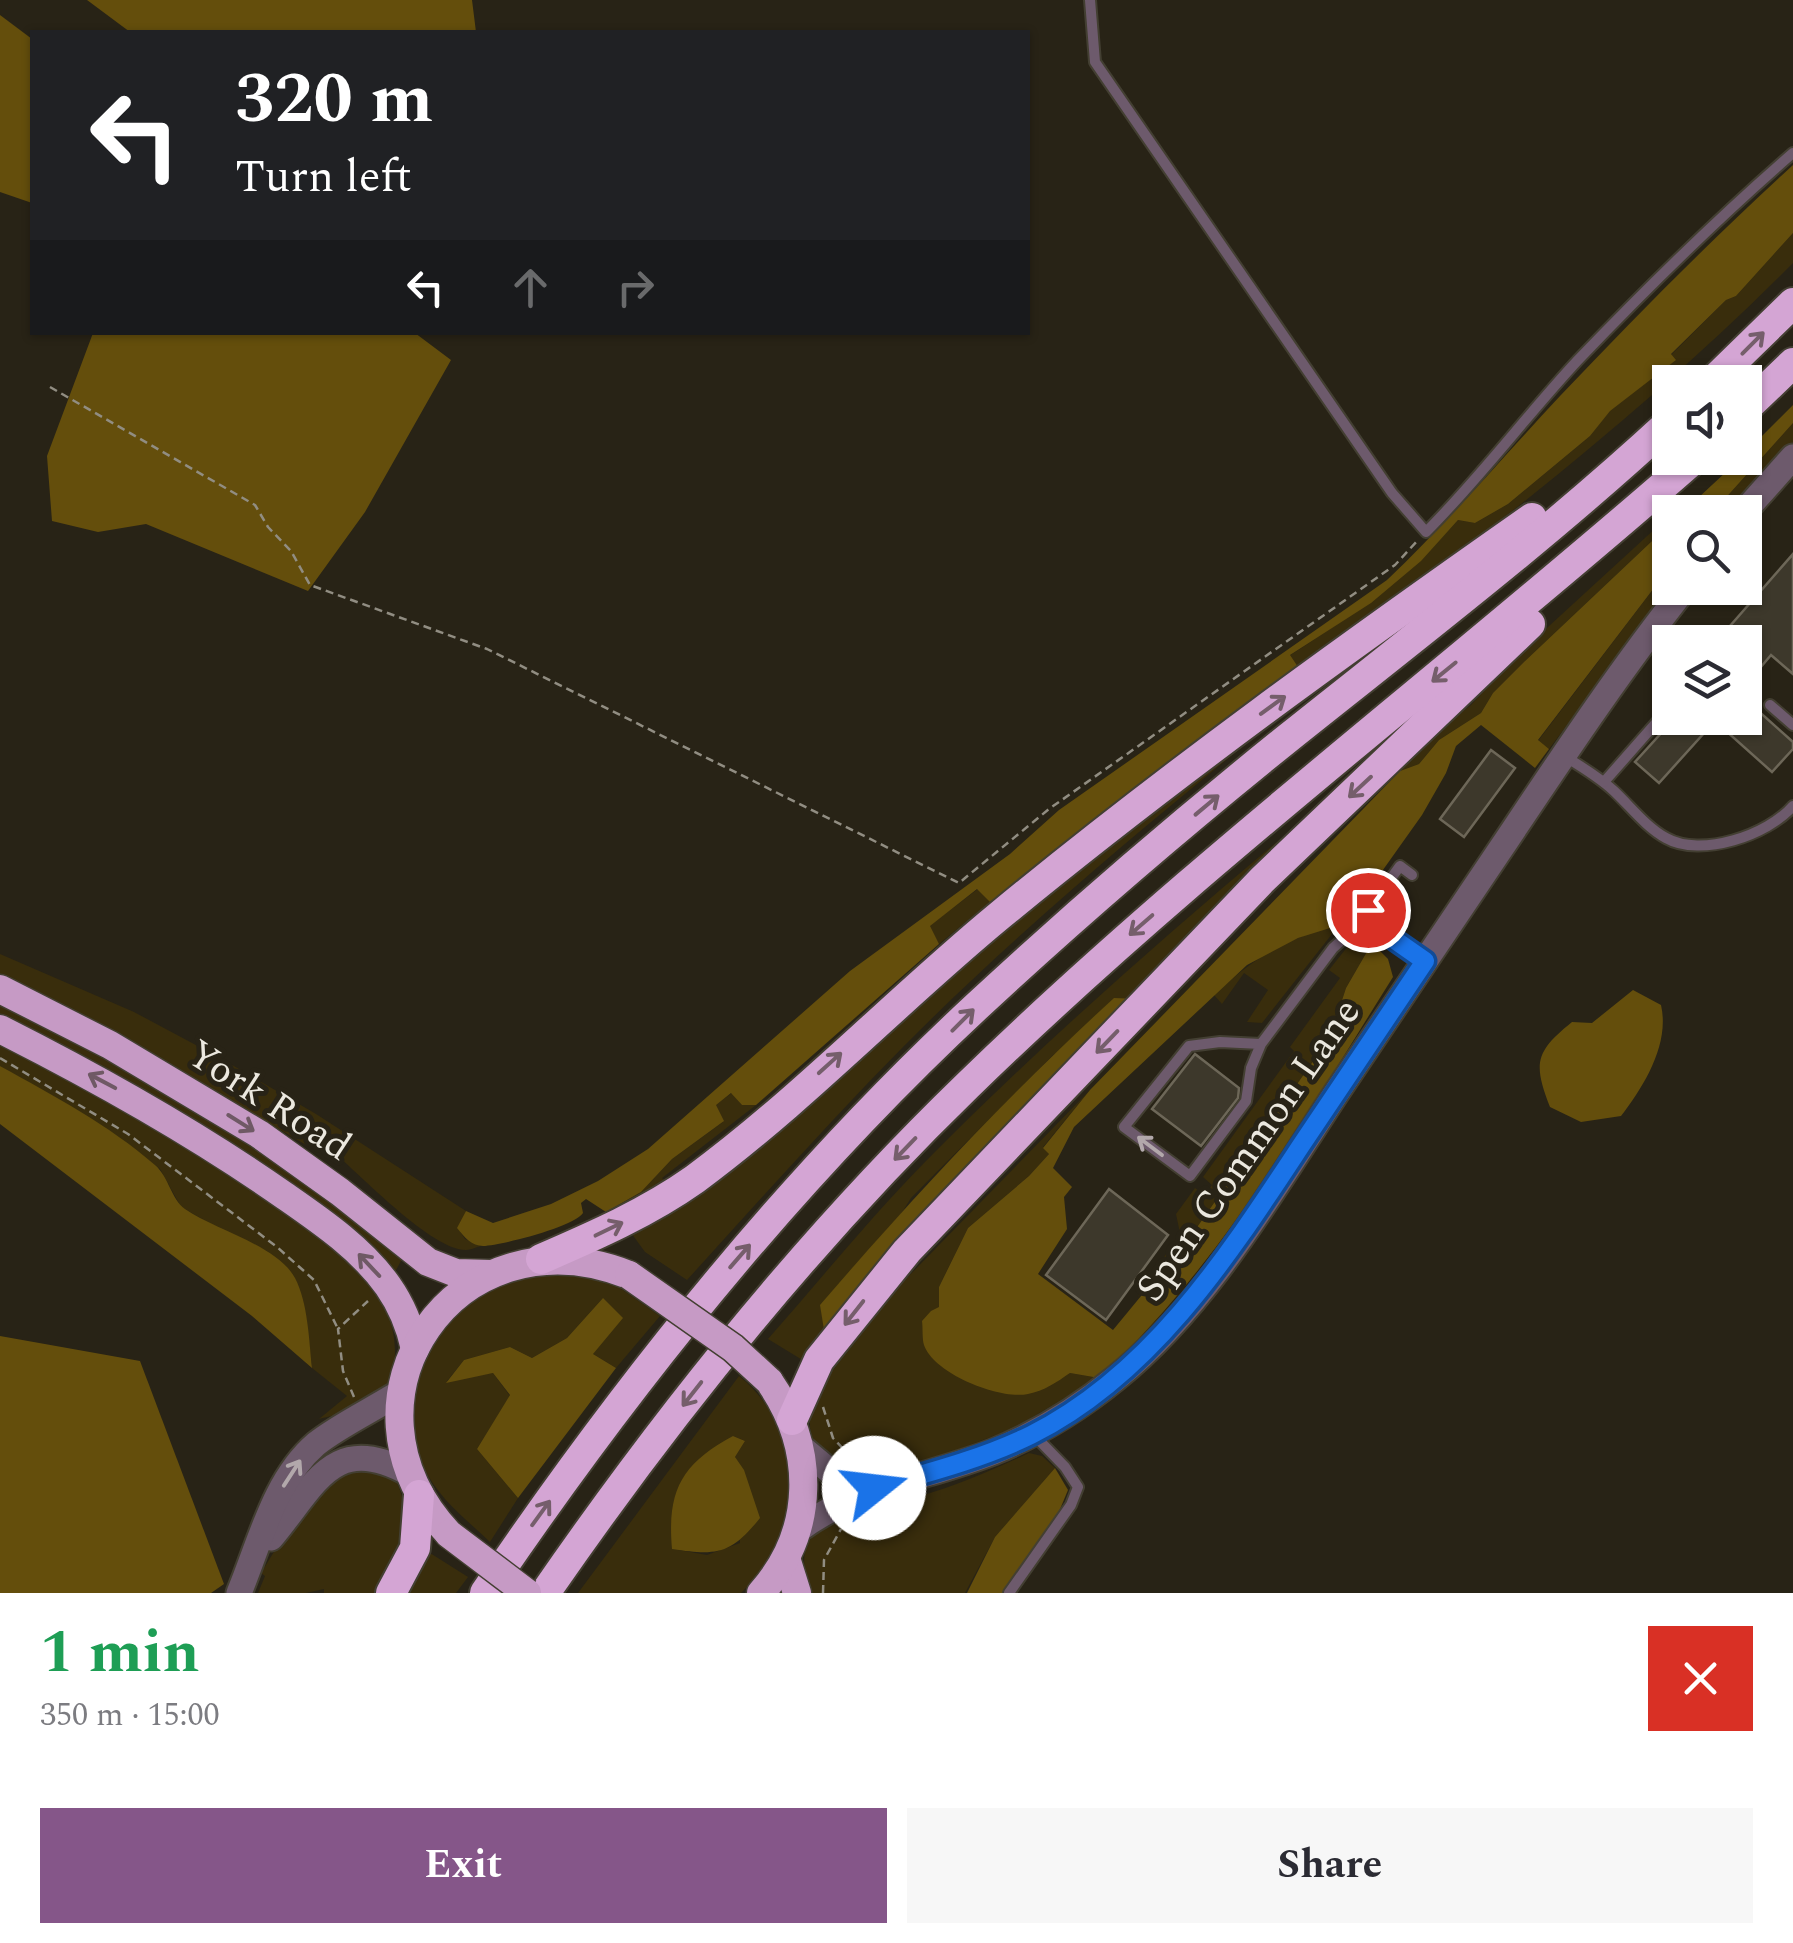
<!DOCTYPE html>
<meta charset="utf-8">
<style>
body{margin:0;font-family:Spectral,serif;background:#f7f7f7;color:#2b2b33;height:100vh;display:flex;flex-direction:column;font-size:38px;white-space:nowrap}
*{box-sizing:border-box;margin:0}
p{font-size:32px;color:#7c7c81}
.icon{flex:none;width:55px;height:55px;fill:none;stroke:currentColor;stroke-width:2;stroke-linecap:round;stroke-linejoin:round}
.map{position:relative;height:1593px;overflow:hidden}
.details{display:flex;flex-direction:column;background:#fff;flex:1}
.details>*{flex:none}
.hud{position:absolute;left:30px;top:30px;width:1000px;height:305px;border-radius:0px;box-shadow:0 2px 8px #0004;background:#202124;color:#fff;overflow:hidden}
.controls{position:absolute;left:1652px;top:365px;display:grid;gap:20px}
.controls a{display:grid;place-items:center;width:110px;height:110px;border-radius:0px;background:#fff;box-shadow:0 2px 8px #0004;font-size:50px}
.pin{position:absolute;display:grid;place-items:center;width:85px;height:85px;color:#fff;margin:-42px;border:5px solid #fff;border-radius:50%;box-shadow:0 2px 10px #0007}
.me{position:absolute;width:110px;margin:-55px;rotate:74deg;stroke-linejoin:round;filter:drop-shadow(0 0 8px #0008)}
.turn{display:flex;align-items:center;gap:35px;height:210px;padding:0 40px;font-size:45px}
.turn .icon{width:130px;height:130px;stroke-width:2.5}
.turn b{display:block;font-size:70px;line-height:85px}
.lanes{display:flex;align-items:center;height:95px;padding:0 40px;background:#0003;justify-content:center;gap:50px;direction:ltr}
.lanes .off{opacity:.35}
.round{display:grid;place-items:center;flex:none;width:105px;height:105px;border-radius:0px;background:#f7f7f7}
.headline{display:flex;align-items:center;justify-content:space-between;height:170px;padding:0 40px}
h1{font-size:60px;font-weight:700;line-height:75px;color:#1e9e55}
.primary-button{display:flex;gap:20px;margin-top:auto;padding:20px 40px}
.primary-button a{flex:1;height:115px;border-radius:0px;background:#855689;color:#fff;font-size:40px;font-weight:700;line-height:115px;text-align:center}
.primary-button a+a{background:#f7f7f7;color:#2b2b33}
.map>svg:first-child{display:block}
.green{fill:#392d0c;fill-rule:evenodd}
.forest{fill:#644e0c}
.building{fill:#3d382b;stroke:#6d6758;stroke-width:2.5}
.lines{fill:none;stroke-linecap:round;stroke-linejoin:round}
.service-casing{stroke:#433f32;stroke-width:14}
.tertiary-casing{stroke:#433f32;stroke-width:29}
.trunk-casing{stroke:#433f32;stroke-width:31}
.motorway-casing{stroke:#433f32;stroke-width:34}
.path{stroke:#918d82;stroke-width:2.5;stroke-dasharray:8 5;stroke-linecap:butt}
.service{stroke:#6d5a6c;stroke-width:10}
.tertiary{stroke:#6d5a6c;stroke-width:25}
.trunk{stroke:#c69ac5;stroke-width:28}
.motorway{stroke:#d4a5d4;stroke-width:30}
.trunk-bridge-casing{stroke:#433f32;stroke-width:31;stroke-linecap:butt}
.trunk-bridge{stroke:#c69ac5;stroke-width:28}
.oneway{stroke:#755e6b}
.oneway2{stroke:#6f5965}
.oneway3{stroke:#b2a8ab}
.route-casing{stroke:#114b97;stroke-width:25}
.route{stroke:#1a73e8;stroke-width:18}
.labels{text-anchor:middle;stroke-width:10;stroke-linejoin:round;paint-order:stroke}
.street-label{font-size:40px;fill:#ebe8df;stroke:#282316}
</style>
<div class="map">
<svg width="1793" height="1593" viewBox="0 0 1793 1593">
<rect width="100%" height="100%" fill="#282316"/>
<g class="green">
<path d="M1793,233v30c-151,152 -319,282 -493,407l-11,-14c68,-44 114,-76 169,-136l17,3 33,-19 82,-68 19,-25 66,-51 -4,-5 55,-55 10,-4z"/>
<path d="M1793,423v19l-63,70h-17z"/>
<path d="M1670,515v9l-146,138 -31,31 -12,20 -42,27 -20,24 -19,7 43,-45 28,-21 42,-46z"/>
<path d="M1670,567v21l-121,161 -11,-8z"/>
<path d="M1326,679c-145,117 -292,236 -423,368 -74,75 -145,155 -216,233l-42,-28 -16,-22 339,-277z"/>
<path d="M1380,756l-242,243 -85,56 -142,143 -86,138 -21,25 -36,-22c52,-59 102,-121 157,-177 143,-145 298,-276 455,-406z"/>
<path d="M978,889l12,13 -51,42 -10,-18z"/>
<path d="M1347,915l-85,108 -15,-1 21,-32 -24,-17 -22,31 -8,-9c25,-23 51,-44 84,-57 18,-8 32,-10 49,-23z"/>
<path d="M1366,939l6,4 -26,45 -16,49 -137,196 -56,65 43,-65 -4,-19 19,-26 10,7 7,-10 -9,-8 91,-126 -4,-4 50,-69 -11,-8 19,-24z"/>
<path d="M0,954l134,58 88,47 94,55 150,97 -8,17 7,11 16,7c-5,1 -10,4 -15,4 -38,0 -118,-89 -151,-114l-7,10 -228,-133 -80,-39z"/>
<path d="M0,1000c105,54 211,111 306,182 33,24 64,51 96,77l-7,13 -395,-255z"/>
<path d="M0,1043c97,49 337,172 385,265 7,14 10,29 10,45 0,52 -35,56 -76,66l28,-23 -35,-28 -6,-50 -39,-67 -33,-14 -53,-30 -21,-38 -56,-42 -104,-61z"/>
<path d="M1090,1090l-47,57 6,7 -20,22 -61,52 -29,59v20l109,80 22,-14 29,5 -87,51 -63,24 -66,17h-38l-31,-25 -4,-17v-22l18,-30 73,-92z"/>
<path d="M732,1093l10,12h14l-94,73 8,9 -57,32 -7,-7 35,-20 31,-33 51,-37 -8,-17z"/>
<path d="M572,1273l44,12 44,31 -44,52 -23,-14 10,-56 -36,40 -35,20 -22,-11 -46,13 -17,21 46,-8 17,23 -33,53 41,49 -28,44c-23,-22 -52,-44 -66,-74 -31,-64 5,-146 65,-178 26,-14 55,-14 83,-17z"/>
<path d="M739,1376c51,40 68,118 37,175 -9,16 -22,29 -35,42h-163zM733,1436l12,5 -10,16 5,86 -33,12 -34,-6z"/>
<path d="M1029,1453l13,3 13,12 -60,69 -30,56h-152c-22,-42 -1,-67 38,-84 21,-9 48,-7 69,-13 37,-10 74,-27 109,-43z"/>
<path d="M345,1464l48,11c23,39 8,83 -18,118h-51v-4l-18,4h-48l7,-17 -4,-3 30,-49z"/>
<path d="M430,1553l38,24 -12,16h-52z"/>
</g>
<g class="forest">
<path d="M87,0h385l4,32h-346z"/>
<path d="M0,15l32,24v164l-32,-11z"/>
<path d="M1793,165v68l-57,63 -10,4 -55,54 5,6 -66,51 -20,25 -82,68 -33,19 -17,-3 -37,41 -50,42 -81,52 10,15 -138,97 -172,135 -13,-13 -47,37 9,18 -183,161h-14l-11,-12 -15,12 8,16 -52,38 -31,33 -35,20 -20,-13 -5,4 2,10c-10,14 -80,32 -100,33 -11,0 -19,-9 -26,-18l9,-17 27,12 58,-19 47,-23 50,-32 202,-178 160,-117 49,-44 328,-230c61,-58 115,-122 173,-184 75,-79 152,-157 233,-231z"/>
<path d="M93,333h322l36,27 -86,152 -57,79 -162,-67 -48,8 -46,-11 -5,-65z"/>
<path d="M1793,405v18l-80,89h-30l58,-54h4v-5z"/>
<path d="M1670,524v43l-132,173 11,9 -14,19 -54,-43 -25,21 -10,27 -24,42 -54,76 -21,24 -17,13 -32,10 -51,27 -173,162 -21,41 19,19 -8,10 3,32 -29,45 75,56 80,-97 137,-196 16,-49 26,-45 16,16 5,18c-88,140 -172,288 -294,401l-29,-5c-13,9 -26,18 -42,21 -28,6 -94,-20 -104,-49 -2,-6 -1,-17 -2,-24l9,-10 8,-4v-20l29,-59 61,-52 20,-22 -6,-6 47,-58 310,-319 19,-7 20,-24 42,-27 12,-20 31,-31z"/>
<path d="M1633,990l28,15c9,39 -17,81 -40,111l-40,6 -31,-15c-17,-44 -15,-55 22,-85l20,1z"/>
<path d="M1114,998l24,1 -313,337 -5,-31c93,-108 189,-211 294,-307z"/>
<path d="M0,1066c54,30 109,59 155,99 14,12 16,34 30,44 30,21 92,36 110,69 13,25 14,62 17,90l-60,-52 -252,-192z"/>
<path d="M603,1298l20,20 -30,36 23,14 -98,130 -41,-49 33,-54 -17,-22 -47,10 18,-23 46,-13 22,11 35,-20z"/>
<path d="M0,1336l140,25 84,223 -13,9h-211z"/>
<path d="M733,1436l12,5 -10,16 9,13 16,48c-29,36 -42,38 -88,31 -5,-58 9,-85 61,-113z"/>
<path d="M1055,1468l13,22 -17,41 -48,62h-36l28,-56z"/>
</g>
<g class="building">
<path d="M1793,554v120l-22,-19 -16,19 -10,-8v-24h-29z"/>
<path d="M1745,699l48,43v7l-21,23 -57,-51 -56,62 -24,-21 40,-44h70z"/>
<path d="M1491,750l24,18 -51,69 -24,-18z"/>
<path d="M1195,1054l44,34 -1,10 -37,48 -49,-37z"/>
<path d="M1109,1189l59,46 -62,85 -60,-45z"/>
</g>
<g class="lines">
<defs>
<g id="service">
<path d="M1090,0l5,62 297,431 34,39c54,-54 100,-116 152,-172 69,-72 140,-142 215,-207"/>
<path d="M1770,705l23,20"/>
<path d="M1564,756c18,11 35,21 50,35 17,16 32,36 52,47 35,20 102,-3 127,-32"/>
<path d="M1604,782l66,-75"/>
<path d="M1412,875l-12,-9 -32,44 1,11 55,39"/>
<path d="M1261,1044l-41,-2 -31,4 -65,81 66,49 56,-75 5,-33 10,-24 72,-96 20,-18 16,-9"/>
<path d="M1009,1593l62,-88 7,-18 -13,-20 -31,-32"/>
</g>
<g id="tertiary">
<path d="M1744,512l49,-55"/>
<path d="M801,1447l31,26 42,15"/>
<path d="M798,1530c65,-47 123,-50 195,-78 44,-18 85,-43 123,-74 91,-73 157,-189 221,-286 55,-82 110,-163 165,-245 59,-88 117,-176 183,-259"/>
<path d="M271,1538c44,-52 62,-108 139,-64"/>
<path d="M239,1593c21,-50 35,-113 77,-149 22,-18 60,-36 86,-53"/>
</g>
<g id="trunk">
<path d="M0,989l110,56 149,89 81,58 88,70 28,11 35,1"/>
<path d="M0,1029c99,50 194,103 285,167 36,25 77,53 103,90 14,20 22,40 27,63"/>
<path d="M449,1534c-126,-135 8,-328 180,-259"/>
<path d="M786,1558l11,35"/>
<path d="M761,1593c55,-62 55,-145 8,-212"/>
</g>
<g id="motorway">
<path d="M1712,382l81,-79"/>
<path d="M1745,409l48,-46"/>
<path d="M541,1259c53,-23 106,-46 154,-80 107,-79 201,-178 304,-263 171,-141 352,-271 533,-398"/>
<path d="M792,1420l27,-60 88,-109 355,-371 268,-256"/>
<path d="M391,1593l24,-45 4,-53"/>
<path d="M485,1593c143,-211 304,-412 491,-586 100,-93 205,-183 312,-269 129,-103 261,-204 382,-316"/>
<path d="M545,1593c125,-181 264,-354 422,-507 230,-224 487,-416 728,-628"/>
</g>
</defs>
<use href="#service" class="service-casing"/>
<use href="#tertiary" class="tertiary-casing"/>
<use href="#trunk" class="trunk-casing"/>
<use href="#motorway" class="motorway-casing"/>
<g class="path">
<path d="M50,387l205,118 13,22 23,24 19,34 177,64 472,234 90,-74 346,-244 23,-25"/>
<path d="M0,1058l128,76 149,113 37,33 24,49"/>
<path d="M319,1148l22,16"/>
<path d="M354,1397l-11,-26 -5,-42 30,-28"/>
<path d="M823,1407l10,31 17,18"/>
<path d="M823,1593l1,-33 17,-31"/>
</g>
<use href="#service" class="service"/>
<use href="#tertiary" class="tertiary"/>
<use href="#trunk" class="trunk"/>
<use href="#motorway" class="motorway"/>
<defs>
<g id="trunk-bridge">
<path d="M629,1275l104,73 36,33"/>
<path d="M449,1534l78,59"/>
</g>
</defs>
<use href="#trunk-bridge" class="trunk-bridge-casing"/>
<use href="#trunk-bridge" class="trunk-bridge"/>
</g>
<defs><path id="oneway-shaft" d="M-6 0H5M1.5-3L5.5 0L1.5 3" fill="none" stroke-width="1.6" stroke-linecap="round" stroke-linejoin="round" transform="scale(2.5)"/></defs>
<g class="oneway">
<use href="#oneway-shaft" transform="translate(1753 343) rotate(-45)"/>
<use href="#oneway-shaft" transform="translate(1444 672) rotate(141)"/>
<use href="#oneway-shaft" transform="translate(1273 705) rotate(-36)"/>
<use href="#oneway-shaft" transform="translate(1360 787) rotate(137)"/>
<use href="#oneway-shaft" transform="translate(1207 805) rotate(-40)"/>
<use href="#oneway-shaft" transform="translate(1141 925) rotate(139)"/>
<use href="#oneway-shaft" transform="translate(963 1020) rotate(-45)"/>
<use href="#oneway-shaft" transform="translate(1107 1042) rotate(134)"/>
<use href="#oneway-shaft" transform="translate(830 1063) rotate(-42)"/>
<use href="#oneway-shaft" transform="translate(905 1149) rotate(134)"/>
<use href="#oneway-shaft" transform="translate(609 1229) rotate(-26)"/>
<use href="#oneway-shaft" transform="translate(740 1256) rotate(-49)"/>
<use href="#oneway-shaft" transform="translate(854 1313) rotate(128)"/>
<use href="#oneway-shaft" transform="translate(692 1394) rotate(128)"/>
<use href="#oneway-shaft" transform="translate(541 1513) rotate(-54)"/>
</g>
<g class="oneway2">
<use href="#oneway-shaft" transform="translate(102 1081) rotate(-152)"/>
<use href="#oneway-shaft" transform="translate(241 1123) rotate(32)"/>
<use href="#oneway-shaft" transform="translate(369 1265) rotate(-133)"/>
</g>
<g class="oneway3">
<use href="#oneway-shaft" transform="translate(1150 1146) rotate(-143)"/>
<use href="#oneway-shaft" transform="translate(292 1473) rotate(-57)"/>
</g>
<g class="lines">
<defs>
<path id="route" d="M874,1488c53,-15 108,-29 157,-53 122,-61 199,-182 271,-291 41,-61 82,-122 123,-183l-56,-39 -1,-12"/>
</defs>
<use href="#route" class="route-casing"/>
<use href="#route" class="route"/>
</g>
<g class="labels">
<g class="street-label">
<text transform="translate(270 1099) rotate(33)" y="14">York Road</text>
<text transform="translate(1247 1149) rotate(-55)" y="14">Spen Common Lane</text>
</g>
</g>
</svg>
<div class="controls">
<a><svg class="icon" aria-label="sound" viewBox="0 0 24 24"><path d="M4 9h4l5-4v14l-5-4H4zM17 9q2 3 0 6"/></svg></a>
<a><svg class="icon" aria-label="search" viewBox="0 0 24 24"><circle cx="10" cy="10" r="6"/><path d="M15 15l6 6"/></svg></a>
<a><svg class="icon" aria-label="layers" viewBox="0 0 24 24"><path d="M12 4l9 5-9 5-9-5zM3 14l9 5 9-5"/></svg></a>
</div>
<div class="pin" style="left:1368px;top:910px;background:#d93025"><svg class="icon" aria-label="arrive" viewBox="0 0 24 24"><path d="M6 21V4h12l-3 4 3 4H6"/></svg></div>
<svg class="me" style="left:874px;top:1488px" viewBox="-20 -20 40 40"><circle r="19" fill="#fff"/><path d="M0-13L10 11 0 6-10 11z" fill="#1a73e8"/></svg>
<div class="hud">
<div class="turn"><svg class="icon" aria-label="left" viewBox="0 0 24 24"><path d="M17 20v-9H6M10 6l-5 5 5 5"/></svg><div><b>320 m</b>Turn left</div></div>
<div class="lanes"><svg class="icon" aria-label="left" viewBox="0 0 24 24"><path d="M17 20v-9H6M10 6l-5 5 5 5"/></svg><svg class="icon off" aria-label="ahead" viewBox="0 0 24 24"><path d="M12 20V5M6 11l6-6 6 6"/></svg><svg class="icon off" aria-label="right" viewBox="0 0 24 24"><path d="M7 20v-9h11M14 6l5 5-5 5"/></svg></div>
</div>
</div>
<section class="details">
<div class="headline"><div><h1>1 min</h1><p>350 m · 15:00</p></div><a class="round" style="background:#d93025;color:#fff"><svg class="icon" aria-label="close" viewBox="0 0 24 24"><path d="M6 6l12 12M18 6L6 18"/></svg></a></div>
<div class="primary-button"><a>Exit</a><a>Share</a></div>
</section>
